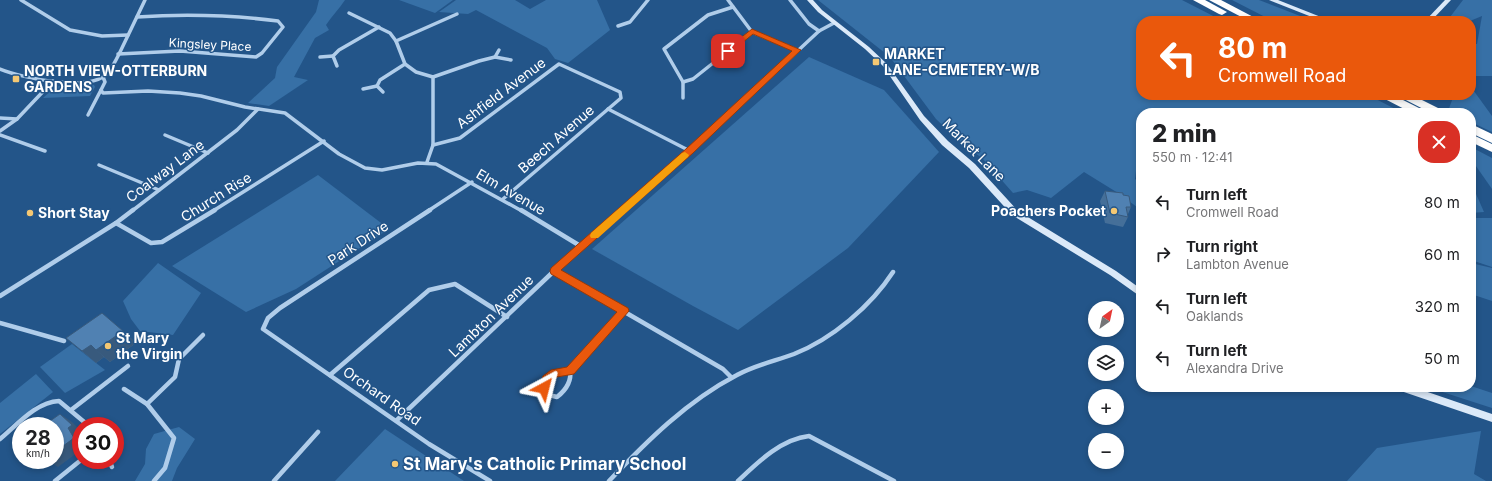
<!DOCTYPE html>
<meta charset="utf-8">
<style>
body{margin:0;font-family:Inter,sans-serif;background:#f2f2f2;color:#202124;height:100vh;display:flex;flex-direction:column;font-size:15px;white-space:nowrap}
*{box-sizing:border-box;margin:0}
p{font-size:13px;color:#757577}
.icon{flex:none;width:22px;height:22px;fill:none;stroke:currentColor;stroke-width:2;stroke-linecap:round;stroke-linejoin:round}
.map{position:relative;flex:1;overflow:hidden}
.side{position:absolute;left:1136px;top:108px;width:340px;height:284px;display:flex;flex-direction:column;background:#fff;border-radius:16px;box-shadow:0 2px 6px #0003}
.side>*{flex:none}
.hud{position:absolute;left:1136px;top:16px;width:340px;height:84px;border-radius:16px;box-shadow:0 2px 6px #0003;background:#ea580c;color:#fff;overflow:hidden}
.needle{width:26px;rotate:33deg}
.fabs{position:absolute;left:1088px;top:301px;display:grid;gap:8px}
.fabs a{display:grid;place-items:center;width:36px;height:36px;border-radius:50%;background:#fff;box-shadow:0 2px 6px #0003;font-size:20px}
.speed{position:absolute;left:12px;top:417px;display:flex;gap:8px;font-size:20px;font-weight:700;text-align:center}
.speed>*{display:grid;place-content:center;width:52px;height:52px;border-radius:50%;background:#fff;box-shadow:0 2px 6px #0003;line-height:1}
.speed small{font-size:10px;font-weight:400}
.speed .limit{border:6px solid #d22;background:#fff;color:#111}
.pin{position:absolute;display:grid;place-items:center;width:34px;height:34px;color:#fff;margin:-17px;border-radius:8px;box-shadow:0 2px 6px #0006}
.me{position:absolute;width:44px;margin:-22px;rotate:38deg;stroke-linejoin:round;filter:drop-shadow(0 0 3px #0008)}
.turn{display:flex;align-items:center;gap:14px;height:84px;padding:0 16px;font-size:18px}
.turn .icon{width:52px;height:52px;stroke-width:2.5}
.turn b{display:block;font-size:28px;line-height:34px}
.round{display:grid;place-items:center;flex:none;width:42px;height:42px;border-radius:16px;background:#f2f2f2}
.overview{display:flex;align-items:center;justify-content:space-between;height:68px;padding:0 16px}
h1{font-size:24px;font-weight:800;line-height:30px}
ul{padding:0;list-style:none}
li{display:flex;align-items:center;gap:12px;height:52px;padding:0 16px}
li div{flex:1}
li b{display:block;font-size:15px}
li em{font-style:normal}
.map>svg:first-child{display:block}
.green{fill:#3770a6}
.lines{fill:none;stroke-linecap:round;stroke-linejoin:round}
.street-far1{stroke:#b0cdea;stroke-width:3.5}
.street{stroke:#b0cdea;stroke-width:4.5}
.secondary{fill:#dbe9f8;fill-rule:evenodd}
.highway{fill:#fff;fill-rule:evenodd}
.wall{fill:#456f99}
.shaded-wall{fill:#385a7d}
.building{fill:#5081b2;stroke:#385a7d}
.route{fill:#ea580c;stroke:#983908}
.slow{fill:#f59e0b}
.poi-dot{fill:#f5c873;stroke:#235589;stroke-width:1.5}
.labels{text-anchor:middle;stroke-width:3;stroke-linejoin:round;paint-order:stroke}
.far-street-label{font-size:12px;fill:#fff;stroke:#235589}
.poi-label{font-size:14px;font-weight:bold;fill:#fff;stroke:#235589;text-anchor:start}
.street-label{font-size:14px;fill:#fff;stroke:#235589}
.near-poi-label{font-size:17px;font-weight:bold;fill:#fff;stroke:#235589;text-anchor:start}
</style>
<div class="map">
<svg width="1492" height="481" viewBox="0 0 1492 481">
<rect width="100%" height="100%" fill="#235589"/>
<g class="green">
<path d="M319,0h26c-6,9 -13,16 -19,25l3,5 -14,8 -21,39 14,3 -39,26 -21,-3 27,-25 2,-11 39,-55z"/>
<path d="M399,0h54l-18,13z"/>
<path d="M456,0h59l15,9 16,-9h51l13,30 -42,33 -13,-4 -8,-11 -71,-38 -8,4 -29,-2z"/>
<path d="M818,0h364l41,21h-82v74h227l35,18h-262v40l-3,2 -3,24 6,5v26l-23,-17 -34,-21 -33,26 -24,-8 -14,3 -30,-34 -26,-20 -21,-20 -46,-62z"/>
<path d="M1232,0h27l54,21h-40z"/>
<path d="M1463,0h29v76h-21v-32h6l5,-28 -12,5h-23z"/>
<path d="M809,57l75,33 55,62 -91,96 -110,82 -45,-24 -101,-57z"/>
<path d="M90,84l4,1 1,2 -5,9 -47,2 12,-11 4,-1z"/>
<path d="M1471,87l21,29v16l-21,-10v-9h-18l-5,-2 6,-16h17z"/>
<path d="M1471,147l21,11v31l-21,-30z"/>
<path d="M318,175l71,54 -93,60 -50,23 -74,-46z"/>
<path d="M1471,186l2,1 11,25 -13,1z"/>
<path d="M1471,218h21v49l-21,-7z"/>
<path d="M158,263l43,30 -28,42 -33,-4 -9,-12 -8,-18z"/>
<path d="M1471,263l21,5v33l-21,-7z"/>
<path d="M72,344l33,26 -40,23 -25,-26z"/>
<path d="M36,374l17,18 -53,42v-31z"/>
<path d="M1471,386l21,7v15l-65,-21z"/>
<path d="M179,427l16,12 -18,29 -5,13h-37l10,-17 1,-15 8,-15z"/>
<path d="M385,429l79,52h-129z"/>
<path d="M1481,431l-7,43 12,7h-139l30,-33z"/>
</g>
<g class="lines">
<g class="street-far1">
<path d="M21,0l49,30 32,6 26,-1"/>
<path d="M728,0l24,32 45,18"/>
<path d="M790,0l19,24 10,7"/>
<path d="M733,7l-25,8 -44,34 19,33 10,-3 59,-47"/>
<path d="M349,13l41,20 6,8 9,23 11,8 17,5v68l-6,17"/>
<path d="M618,26l12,-4 18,-22"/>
<path d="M396,41l61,-27"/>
<path d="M118,54l62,-3 76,6 6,-4 21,-26 -5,-6c-47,-6 -94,-7 -141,-4"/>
<path d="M320,57l13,-1"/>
<path d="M495,57l16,3"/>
<path d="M337,66l-4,-10 6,-6 40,-23"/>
<path d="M0,69c22,9 88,23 107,5 6,-7 10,-16 14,-24 8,-17 16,-33 24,-50"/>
<path d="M103,77l2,5 -4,8 2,3 45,-2 32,2 21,3 44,11 40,6 54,41 26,14 17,2 36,-7 18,1 86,47"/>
<path d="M433,77l46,-16 16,-4 4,-7"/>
<path d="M683,82v16"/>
<path d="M363,89l14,-3"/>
<path d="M383,92l-6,-6 3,-6 25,-16"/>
<path d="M608,109l82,42"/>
<path d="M88,115l13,-25"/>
<path d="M0,118l17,1"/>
<path d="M0,131l17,-12 36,-38"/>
<path d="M0,135l45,16"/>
<path d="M165,135l43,18"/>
<path d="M433,145l27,-7 99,-74 61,28 1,6 -118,101"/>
<path d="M99,165l60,25"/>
<path d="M132,211l105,-81 21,-21"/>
<path d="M213,211l111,-70"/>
<path d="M428,211l44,-29"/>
<path d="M622,211l68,-60 129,-120 15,-8"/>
</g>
<g class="street">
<path d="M430,210l-150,98 -12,10 -5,11 166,115 61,37"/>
<path d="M521,210l61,37"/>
<path d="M116,223l35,20 11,-1 53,-32"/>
<path d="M554,271l169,98 8,8"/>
<path d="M0,296l116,-73 17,-13"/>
<path d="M0,323l64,18"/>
<path d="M570,370c2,12 -4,20 -13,27l-8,-2 -5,-7c5,-13 13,-15 26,-18z"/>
<path d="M570,370l54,-59"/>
<path d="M330,375l99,-85 26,-6 52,33"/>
<path d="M124,389l23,15 27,34 -9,30 -11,13"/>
<path d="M147,404l28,-27 4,-18 24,-24"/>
<path d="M71,410l57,-44"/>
<path d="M397,420l157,-149 69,-61"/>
<path d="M0,439c17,-14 36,-37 59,-38l30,25"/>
<path d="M109,460l3,7"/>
<path d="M55,481l26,-21"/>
<path d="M274,481l44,-49"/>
<path d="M609,481c38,-40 78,-80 128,-106 18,-10 38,-14 57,-21 38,-15 77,-48 99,-82"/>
<path d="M738,481c19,-18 43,-42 71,-45l85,45"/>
</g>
<g class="secondary">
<path d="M807,0h6l9,10 47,37 18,17 37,52 24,25 27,23 43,47 98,60 25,18v8l-31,-22 -98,-60 -43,-47 -27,-23 -22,-25 -37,-54 -18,-17 -47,-37z"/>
<path d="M1269,0h9l53,21h-9z"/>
<path d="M1445,0h6l-20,21h-6z"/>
<path d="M1396,387h17l79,27v8l-94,-32z"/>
</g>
<g class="highway">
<path d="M1193,0h12l22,12 -5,3 -3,-1z"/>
<path d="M1209,0h12l40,21h-12z"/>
<path d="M1380,95h13l32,16 1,2h-14l-31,-16z"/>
<path d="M1399,95h13l32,16 1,2h-14l-31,-16z"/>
<path d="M1471,124l21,10v9l-21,-10z"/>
<path d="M1471,134l21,10v8l-21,-10z"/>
</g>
</g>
<g class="wall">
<path d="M1105,191l18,4 8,12 -3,7v3l-5,10 -18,-4 -5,-22z"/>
<path d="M123,331l13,12 -26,19 -6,-5 -8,6 -30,-25z"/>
</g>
<g class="shaded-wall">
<path d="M123,331l13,12 -26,19 -14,-12z"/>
<path d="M91,345l13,12 -8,6 -14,-12z"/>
<path d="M60,414l12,8 9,9v4l-2,1 2,3v11l-23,17 -11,-7h8v-8l13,-24z"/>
</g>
<g class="building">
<path d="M1105,191l18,2v2l6,1 2,11h-5l2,10 -18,-4z"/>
<path d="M102,313l21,18 -27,19 -5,-5 -9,6 -16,-13z"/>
<path d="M60,414l12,11 -4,3 6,10 -19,14v-26h-12z"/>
</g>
<path class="route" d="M752,29l49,21 -108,103 -132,117 67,38 1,3 -55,63 -17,3 -6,5 -3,9 -4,2 -4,-2 -1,-3 4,-12 8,-6 16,-3 50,-55 -66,-38 -1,-3 1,-3 136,-120 105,-97 -39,-17 -22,18h-5v-3z"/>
<path class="slow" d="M685,152l4,3 -1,2 -90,81h-7l-1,-2 1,-3 91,-80z"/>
<g class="poi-dot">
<rect x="872" y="58" width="8" height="8" rx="2"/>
<rect x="12" y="75" width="8" height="8" rx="2"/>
<circle cx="1114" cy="211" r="4"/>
<circle cx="30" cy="213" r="4"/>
<circle cx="108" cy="346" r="4"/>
<circle cx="395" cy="464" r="4"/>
</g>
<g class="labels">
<g class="far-street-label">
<text transform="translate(210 45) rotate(3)" y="4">Kingsley Place</text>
</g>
<g class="poi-label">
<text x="884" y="59">MARKET<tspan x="884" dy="16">LANE-CEMETERY-W/B</tspan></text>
<text x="24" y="76">NORTH VIEW-OTTERBURN<tspan x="24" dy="16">GARDENS</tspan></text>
<text x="1106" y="216" text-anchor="end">Poachers Pocket</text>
<text x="38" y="218">Short Stay</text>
<text x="116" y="343">St Mary<tspan x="116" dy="16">the Virgin</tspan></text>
</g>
<g class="street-label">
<text transform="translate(501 93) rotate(-37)" y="5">Ashfield Avenue</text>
<text transform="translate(556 139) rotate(-41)" y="5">Beech Avenue</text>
<text transform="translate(974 150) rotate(45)" y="5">Market Lane</text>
<text transform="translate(165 171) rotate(-37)" y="5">Coalway Lane</text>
<text transform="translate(511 192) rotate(30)" y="5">Elm Avenue</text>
<text transform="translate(216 197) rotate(-32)" y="5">Church Rise</text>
<text transform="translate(358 243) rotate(-33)" y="5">Park Drive</text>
<text transform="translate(491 316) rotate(-44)" y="5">Lambton Avenue</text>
<text transform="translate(382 396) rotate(35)" y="5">Orchard Road</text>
</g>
<g class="near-poi-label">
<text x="403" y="470">St Mary's Catholic Primary School</text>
</g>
</g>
</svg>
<div class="fabs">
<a><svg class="needle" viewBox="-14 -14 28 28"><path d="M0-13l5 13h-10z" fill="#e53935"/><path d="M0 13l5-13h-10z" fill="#757577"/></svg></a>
<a><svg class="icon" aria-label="layers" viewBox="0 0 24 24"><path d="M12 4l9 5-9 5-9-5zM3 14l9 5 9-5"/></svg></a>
<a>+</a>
<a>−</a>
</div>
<div class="speed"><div>28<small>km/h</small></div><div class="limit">30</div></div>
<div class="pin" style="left:728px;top:51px;background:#d93025"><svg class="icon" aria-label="arrive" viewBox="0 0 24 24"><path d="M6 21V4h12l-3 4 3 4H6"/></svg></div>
<svg class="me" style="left:544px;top:388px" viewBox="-20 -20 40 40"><path d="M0-17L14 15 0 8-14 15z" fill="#ea580c" stroke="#fff" stroke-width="4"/></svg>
<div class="hud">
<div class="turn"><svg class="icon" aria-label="left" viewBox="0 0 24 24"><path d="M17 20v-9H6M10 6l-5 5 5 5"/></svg><div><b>80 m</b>Cromwell Road</div></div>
</div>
<section class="side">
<div class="overview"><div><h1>2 min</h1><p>550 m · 12:41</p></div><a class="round" style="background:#d93025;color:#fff"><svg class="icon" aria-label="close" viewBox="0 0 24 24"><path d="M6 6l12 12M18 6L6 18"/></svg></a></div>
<ul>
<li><svg class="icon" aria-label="left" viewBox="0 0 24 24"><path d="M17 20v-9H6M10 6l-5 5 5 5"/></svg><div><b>Turn left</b><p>Cromwell Road</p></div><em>80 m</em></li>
<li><svg class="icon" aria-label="right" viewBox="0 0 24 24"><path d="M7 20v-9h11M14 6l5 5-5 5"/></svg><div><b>Turn right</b><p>Lambton Avenue</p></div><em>60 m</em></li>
<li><svg class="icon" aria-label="left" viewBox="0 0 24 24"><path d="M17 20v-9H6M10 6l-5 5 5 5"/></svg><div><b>Turn left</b><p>Oaklands</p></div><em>320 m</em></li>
<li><svg class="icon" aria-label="left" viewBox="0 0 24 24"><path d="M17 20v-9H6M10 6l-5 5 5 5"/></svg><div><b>Turn left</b><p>Alexandra Drive</p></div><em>50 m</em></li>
</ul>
</section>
</div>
